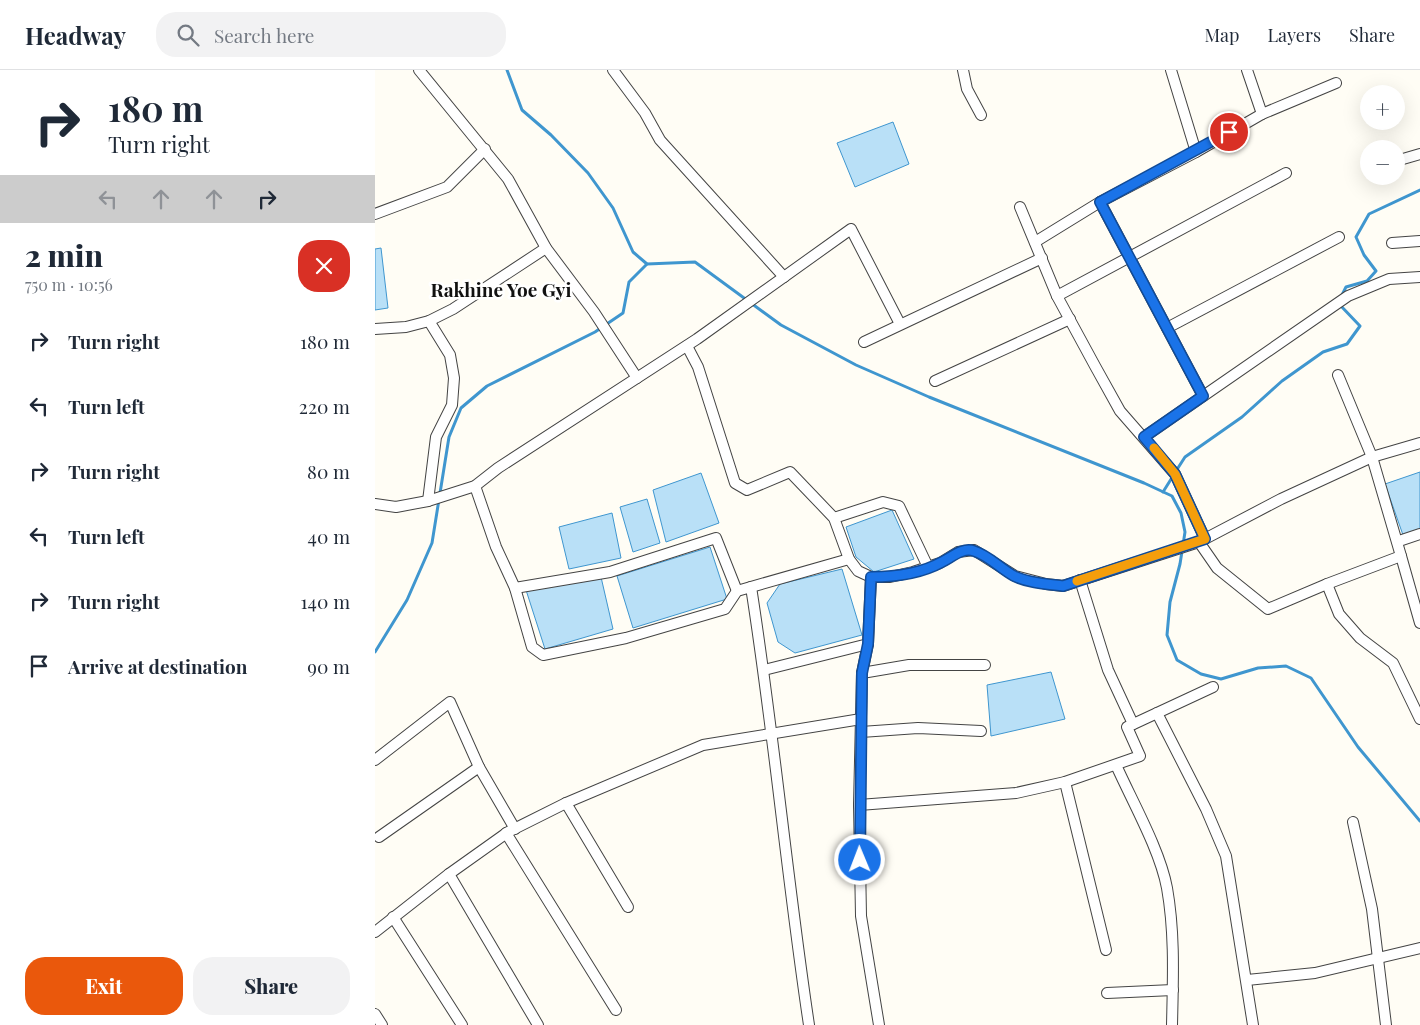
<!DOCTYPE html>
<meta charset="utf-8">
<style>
body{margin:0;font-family:"Playfair Display",serif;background:#f2f2f3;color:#1f2937;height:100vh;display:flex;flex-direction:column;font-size:19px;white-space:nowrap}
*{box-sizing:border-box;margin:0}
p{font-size:16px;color:#747a83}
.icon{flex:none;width:28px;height:28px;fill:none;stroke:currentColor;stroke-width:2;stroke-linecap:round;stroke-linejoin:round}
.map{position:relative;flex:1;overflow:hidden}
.panel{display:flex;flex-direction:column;background:#fff;width:375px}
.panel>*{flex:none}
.guide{background:#fff;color:#1f2937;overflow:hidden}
.controls{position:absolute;left:985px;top:15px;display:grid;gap:10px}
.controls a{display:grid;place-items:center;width:45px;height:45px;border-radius:50%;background:#fff;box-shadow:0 5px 20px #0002;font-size:25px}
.pin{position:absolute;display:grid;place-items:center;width:42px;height:42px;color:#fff;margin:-21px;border:2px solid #fff;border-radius:50%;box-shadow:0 1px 5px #0007}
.me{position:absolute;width:55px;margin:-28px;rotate:359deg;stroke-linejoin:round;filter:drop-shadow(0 0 4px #0008)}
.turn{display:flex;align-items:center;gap:18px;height:105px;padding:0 25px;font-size:22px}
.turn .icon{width:65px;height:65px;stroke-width:2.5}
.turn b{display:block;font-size:35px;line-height:42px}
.lanes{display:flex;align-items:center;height:48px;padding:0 25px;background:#0003;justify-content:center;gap:25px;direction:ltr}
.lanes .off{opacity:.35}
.round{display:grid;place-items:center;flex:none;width:52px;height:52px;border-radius:20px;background:#f2f2f3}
.summary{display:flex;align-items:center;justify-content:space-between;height:85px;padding:0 25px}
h1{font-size:30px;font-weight:800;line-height:38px}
.action{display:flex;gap:10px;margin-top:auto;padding:10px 25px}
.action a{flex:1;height:58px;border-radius:20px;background:#ea580c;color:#fff;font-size:20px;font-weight:800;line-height:58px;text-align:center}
.action a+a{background:#f2f2f3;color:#1f2937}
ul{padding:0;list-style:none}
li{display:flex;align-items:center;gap:15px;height:65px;padding:0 25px}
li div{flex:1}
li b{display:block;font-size:19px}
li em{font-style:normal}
header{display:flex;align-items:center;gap:30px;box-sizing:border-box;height:70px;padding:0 25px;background:#fff;border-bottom:1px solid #e0e1e3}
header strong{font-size:24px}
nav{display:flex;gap:28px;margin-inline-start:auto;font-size:18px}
.search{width:350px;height:45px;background:#f2f2f3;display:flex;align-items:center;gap:12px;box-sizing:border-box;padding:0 18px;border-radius:20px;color:#747a83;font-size:19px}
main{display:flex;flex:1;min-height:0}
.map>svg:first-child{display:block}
.water{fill:#b9e0f7;stroke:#3f96cf}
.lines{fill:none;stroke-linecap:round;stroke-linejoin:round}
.stream{stroke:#3f96cf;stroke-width:3}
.street-casing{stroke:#444;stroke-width:12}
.street{stroke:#fff;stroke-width:10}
.route-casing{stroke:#114b97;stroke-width:12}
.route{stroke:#1a73e8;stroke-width:9}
.slow{stroke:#f59e0b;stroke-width:9}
.labels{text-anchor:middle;stroke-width:5;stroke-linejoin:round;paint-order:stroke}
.quarter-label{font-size:19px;font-weight:bold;fill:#111;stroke:#fff}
</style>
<header>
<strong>Headway</strong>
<div class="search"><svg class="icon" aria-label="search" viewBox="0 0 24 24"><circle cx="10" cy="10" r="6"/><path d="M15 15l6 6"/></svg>Search here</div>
<nav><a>Map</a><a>Layers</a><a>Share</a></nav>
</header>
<main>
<section class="panel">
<div class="guide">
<div class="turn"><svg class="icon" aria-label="right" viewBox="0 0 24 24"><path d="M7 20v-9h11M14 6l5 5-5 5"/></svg><div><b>180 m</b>Turn right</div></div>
<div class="lanes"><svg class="icon off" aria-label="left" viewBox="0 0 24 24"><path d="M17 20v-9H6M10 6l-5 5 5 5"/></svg><svg class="icon off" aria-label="ahead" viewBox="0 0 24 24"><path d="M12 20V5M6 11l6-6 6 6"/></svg><svg class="icon off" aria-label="ahead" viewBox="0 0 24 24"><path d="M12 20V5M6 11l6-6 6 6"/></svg><svg class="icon" aria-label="right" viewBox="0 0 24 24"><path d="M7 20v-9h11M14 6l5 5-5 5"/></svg></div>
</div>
<div class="summary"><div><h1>2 min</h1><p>750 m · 10:56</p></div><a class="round" style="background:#d93025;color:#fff"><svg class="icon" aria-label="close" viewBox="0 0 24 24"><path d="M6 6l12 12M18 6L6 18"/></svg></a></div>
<ul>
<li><svg class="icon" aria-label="right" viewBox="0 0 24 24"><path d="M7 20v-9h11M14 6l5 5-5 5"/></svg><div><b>Turn right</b></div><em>180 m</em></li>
<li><svg class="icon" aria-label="left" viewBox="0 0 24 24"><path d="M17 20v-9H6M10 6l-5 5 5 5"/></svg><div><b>Turn left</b></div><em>220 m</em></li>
<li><svg class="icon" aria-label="right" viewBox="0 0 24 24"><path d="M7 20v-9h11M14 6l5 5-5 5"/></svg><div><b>Turn right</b></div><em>80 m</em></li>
<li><svg class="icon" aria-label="left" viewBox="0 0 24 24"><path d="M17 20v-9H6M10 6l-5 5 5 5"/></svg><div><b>Turn left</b></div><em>40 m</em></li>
<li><svg class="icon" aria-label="right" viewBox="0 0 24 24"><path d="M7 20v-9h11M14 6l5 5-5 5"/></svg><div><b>Turn right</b></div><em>140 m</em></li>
<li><svg class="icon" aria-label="arrive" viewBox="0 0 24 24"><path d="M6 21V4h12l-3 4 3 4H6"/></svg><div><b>Arrive at destination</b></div><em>90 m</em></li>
</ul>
<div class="action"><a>Exit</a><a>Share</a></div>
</section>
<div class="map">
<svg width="1045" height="955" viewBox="0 0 1045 955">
<rect width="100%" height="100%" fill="#fffdf5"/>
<g class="water">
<path d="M518,52l16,42 -54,23 -18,-44z"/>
<path d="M6,178l7,60 -13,2v-61z"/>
<path d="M1045,402v57l-17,6 -18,-51z"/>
<path d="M326,403l18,50 -53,19 -13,-52z"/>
<path d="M272,429l13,44 -27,9 -13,-45z"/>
<path d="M517,440l22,49 -40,13 -18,-15 -10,-30z"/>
<path d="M237,443l9,45 -52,11 -10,-42z"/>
<path d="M335,477l17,52 -94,29 -16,-52z"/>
<path d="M467,499l20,66 -67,18 -17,-11 -11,-39 13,-19z"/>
<path d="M226,507l12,52 -68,20 -19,-59z"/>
<path d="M676,602l14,47 -74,17 -4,-51z"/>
</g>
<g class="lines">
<g class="stream">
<path d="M132,0l15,40 29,25 37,38 25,35 20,44 14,12 48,-2 86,63 75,40 73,32 215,86 28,13 9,17 4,19 -5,32 -10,38 -3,33 10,25 24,14 20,5 37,-11 28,-2 25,12 47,69 62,74"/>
<path d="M967,225l4,-8 21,-6 9,-10 -12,-16 -8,-18 13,-23 51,-24"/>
<path d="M801,401l9,-14 57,-40 40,-36 41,-29 24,-8 13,-18 -20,-21"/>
<path d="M788,422l10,-16"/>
<path d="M0,582l32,-52 25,-57 17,-106 12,-29 26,-22 108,-54 28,-19 6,-31 18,-18"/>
</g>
<defs>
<g id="street">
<path d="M44,0l89,109 38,69 48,64 43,66"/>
<path d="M238,0l32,43 15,27 124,137"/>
<path d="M588,0l4,19 14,26"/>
<path d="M796,0l25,82"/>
<path d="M872,0l15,44"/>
<path d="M1021,91l24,-7"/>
<path d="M725,132l103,194"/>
<path d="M645,137l37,89 38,70 25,45 55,63 30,65"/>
<path d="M0,144l72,-27 38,-38"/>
<path d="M660,172l65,-40 96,-50 66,-38 74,-31"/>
<path d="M1017,173l28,-2"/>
<path d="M682,226l229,-123"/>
<path d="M792,258l172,-91"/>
<path d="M0,259l31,-2 23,-6 24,-12 93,-61"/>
<path d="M489,272l178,-84"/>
<path d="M312,276l11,21 37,116 12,7 43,-18 44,46 15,41 9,12 13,6h19l23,-5 27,-9 18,-11 16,-2 41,26 31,8 17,2 136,-44 82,-43 91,-42 48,-14"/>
<path d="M560,311l135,-62"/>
<path d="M769,367l204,-141 41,-17 31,-2"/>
<path d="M100,416l21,61 19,41 17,59 11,8 83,-17 99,-29 12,-18 112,-32"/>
<path d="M53,431l8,-64 16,-32 2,-27 -4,-23 -21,-34"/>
<path d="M0,434l21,3 32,-6 47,-15 23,-18 199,-129 154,-110 49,95"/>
<path d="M459,448l49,-16 16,4 29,61"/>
<path d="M1024,471l21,-7"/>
<path d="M824,472l18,26 51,41 59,-25 12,30 21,24 33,25 27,56"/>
<path d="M1026,486l19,67"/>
<path d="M496,507l-3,67 -6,29 -3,132 2,111 18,109"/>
<path d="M705,510l28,90 25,54"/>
<path d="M952,514l74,-28 -29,-99 -34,-82"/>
<path d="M376,517c23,146 36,292 58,438"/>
<path d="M140,518l95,-16 106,-34 21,53"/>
<path d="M389,600l104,-26"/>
<path d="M487,603l47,-8h76"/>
<path d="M782,643l49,96 20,47 27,169"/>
<path d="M486,662l57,-4 63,3"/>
<path d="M0,690l75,-58 29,65 36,62"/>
<path d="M741,695c16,36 44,85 51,123 8,45 6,91 5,137"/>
<path d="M690,712l41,168"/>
<path d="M191,733l62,104"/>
<path d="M484,735l157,-12 49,-11 75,-26 -13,-29 86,-40"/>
<path d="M978,752l19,87 14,116"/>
<path d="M131,763l110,177"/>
<path d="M4,767l100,-70"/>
<path d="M74,804l89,151"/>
<path d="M18,847l69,108"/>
<path d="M0,862l74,-58 59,-42 58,-29 137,-58 158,-26"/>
<path d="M872,910l68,-7 105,-25"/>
<path d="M732,923l66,-3"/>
<path d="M0,944l7,11"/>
</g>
</defs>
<use href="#street" class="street-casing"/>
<use href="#street" class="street"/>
</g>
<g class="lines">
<defs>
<path id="route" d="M485,790l2,-187 6,-29 3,-67c23,0 51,-4 71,-15 10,-5 21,-15 32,-11 14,4 27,18 40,25 14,7 33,8 49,10l142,-47 -30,-65 -31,-37 59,-41 -103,-194 129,-70"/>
</defs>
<use href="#route" class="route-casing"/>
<use href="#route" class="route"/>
<path class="slow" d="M702,511l128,-42 -30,-65 -21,-26"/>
</g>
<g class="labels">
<g class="quarter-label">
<text x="126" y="227">Rakhine Yoe Gyi</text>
</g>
</g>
</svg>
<div class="controls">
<a>+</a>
<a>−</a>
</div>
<div class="pin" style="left:854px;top:62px;background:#d93025"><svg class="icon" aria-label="arrive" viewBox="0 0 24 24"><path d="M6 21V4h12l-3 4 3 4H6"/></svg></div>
<svg class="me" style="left:485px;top:790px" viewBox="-20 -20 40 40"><circle r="17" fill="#1a73e8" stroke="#fff" stroke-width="3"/><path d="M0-11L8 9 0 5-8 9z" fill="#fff"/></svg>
</div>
</main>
